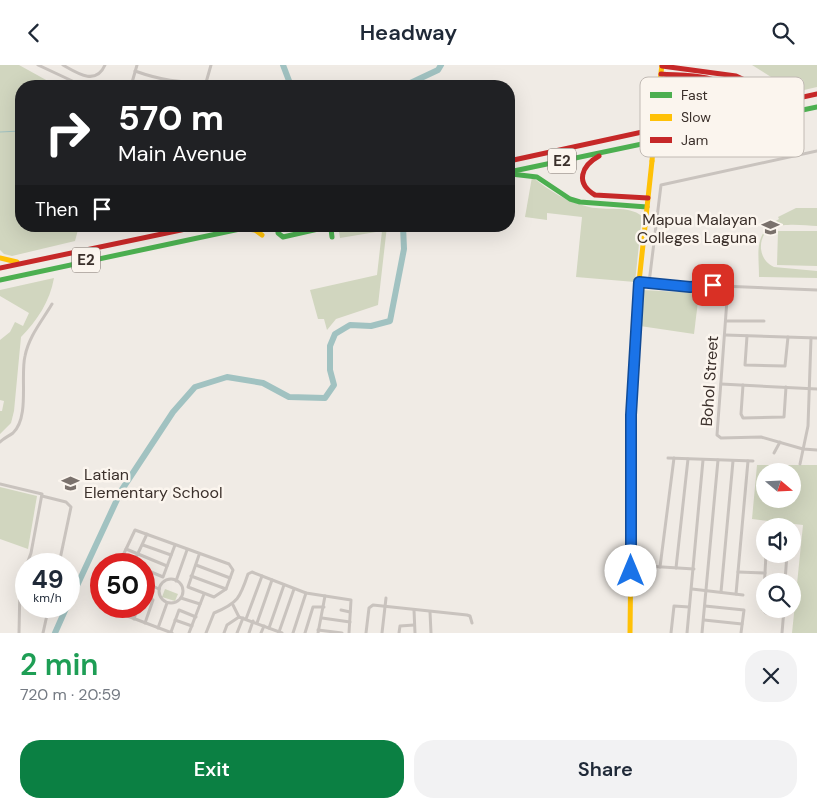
<!DOCTYPE html>
<meta charset="utf-8">
<style>
body{margin:0;font-family:"DM Sans",sans-serif;background:#f2f2f3;color:#1f2937;height:100vh;display:flex;flex-direction:column;font-size:19px;white-space:nowrap}
*{box-sizing:border-box;margin:0}
p{font-size:16px;color:#747a83}
.icon{flex:none;width:28px;height:28px;fill:none;stroke:currentColor;stroke-width:2;stroke-linecap:round;stroke-linejoin:round}
.map{position:relative;height:568px;overflow:hidden}
.drawer{display:flex;flex-direction:column;background:#fff;flex:1}
.drawer>*{flex:none}
.hud{position:absolute;left:15px;top:15px;width:500px;height:152px;border-radius:20px;box-shadow:0 5px 20px #0002;background:#202124;color:#fff;overflow:hidden}
.needle{width:32px;rotate:109deg}
.tools{position:absolute;left:756px;top:398px;display:grid;gap:10px}
.tools a{display:grid;place-items:center;width:45px;height:45px;border-radius:50%;background:#fff;box-shadow:0 5px 20px #0002;font-size:25px}
.speed{position:absolute;left:15px;top:488px;display:flex;gap:10px;font-size:25px;font-weight:700;text-align:center}
.speed>*{display:grid;place-content:center;width:65px;height:65px;border-radius:50%;background:#fff;box-shadow:0 5px 20px #0002;line-height:1}
.speed small{font-size:12px;font-weight:400}
.speed .limit{border:8px solid #d22;background:#fff;color:#111}
.pin{position:absolute;display:grid;place-items:center;width:42px;height:42px;color:#fff;margin:-21px;border-radius:10px;box-shadow:0 2px 8px #0006}
.me{position:absolute;width:55px;margin:-28px;rotate:0deg;stroke-linejoin:round;filter:drop-shadow(0 0 4px #0008)}
.turn{display:flex;align-items:center;gap:18px;height:105px;padding:0 20px;font-size:22px}
.turn .icon{width:65px;height:65px;stroke-width:2.5}
.turn b{display:block;font-size:35px;line-height:42px}
.then{display:flex;align-items:center;height:48px;padding:0 20px;background:#0003;gap:10px;font-size:19px}
.round{display:grid;place-items:center;flex:none;width:52px;height:52px;border-radius:20px;background:#f2f2f3}
.head{display:flex;align-items:center;justify-content:space-between;height:85px;padding:0 20px}
h1{font-size:30px;font-weight:600;line-height:38px;color:#1e9e55}
.primary-button{display:flex;gap:10px;margin-top:auto;padding:10px 20px}
.primary-button a{flex:1;height:58px;border-radius:20px;background:#0b8043;color:#fff;font-size:20px;font-weight:600;line-height:58px;text-align:center}
.primary-button a+a{background:#f2f2f3;color:#1f2937}
header{display:flex;justify-content:space-between;align-items:center;height:65px;padding:0 20px;background:#fff;font-size:22px;font-weight:600}
.map>svg:first-child{display:block}
.green{fill:#d1d6bf;fill-rule:evenodd}
.lines{fill:none;stroke-linecap:round;stroke-linejoin:round}
.stream{stroke:#a1c2c1;stroke-width:1}
.river{stroke:#a1c2c1;stroke-width:6}
.street{stroke:#c9c3be;stroke-width:3}
.fast{stroke:#4caf50;stroke-width:5}
.slow{stroke:#ffc107;stroke-width:5}
.jam{stroke:#c62828;stroke-width:5}
.slow-bridge{stroke:#ffc107;stroke-width:5}
.route-casing{stroke:#114b97;stroke-width:12}
.route{stroke:#1a73e8;stroke-width:9}
.labels{text-anchor:middle;stroke-width:5;stroke-linejoin:round;paint-order:stroke}
.shield{fill:#fbf5ee;stroke:#756b66;stroke-width:1}
.shield-label{font-size:15px;font-weight:bold;fill:#3b302b}
.poi-label{font-size:16px;fill:#3b302b;stroke:#fbf5ee;text-anchor:end}
.street-label{font-size:16px;fill:#3b302b;stroke:#fbf5ee}
.key{fill:#fbf5ee;stroke:#c1bab4;stroke-width:1}
.key-label{font-size:14px;fill:#3b302b}
</style>
<header><svg class="icon" aria-label="back" viewBox="0 0 24 24"><path d="M15 5l-7 7 7 7"/></svg>Headway<svg class="icon" aria-label="search" viewBox="0 0 24 24"><circle cx="10" cy="10" r="6"/><path d="M15 15l6 6"/></svg></header>
<div class="map">
<svg width="817" height="568" viewBox="0 0 817 568">
<rect width="100%" height="100%" fill="#f0ebe5"/>
<g class="green">
<path d="M0,0h19l38,21h-36v140h58l-4,15 -63,15 -8,-2 -4,-4z"/>
<path d="M752,0h65v22l-13,3 -5,-8 -17,2z"/>
<path d="M532,112c18,14 35,25 57,30 17,4 39,-2 53,9l-7,66 -59,-5 6,-60 -35,-4v7l-22,-3z"/>
<path d="M796,143h21v18c-19,-1 -58,-8 -56,23 1,8 5,14 13,18l43,4v7l-58,-1c0,-26 -6,-43 20,-58l-1,-2z"/>
<path d="M338,161h49l-9,79 -42,14 -9,11 -3,-11h-6l-8,-29 67,-15 5,-44 -42,7z"/>
<path d="M778,166h39v35l-40,-1z"/>
<path d="M54,213c-4,23 -17,43 -33,59l-7,74 -3,12 -11,11v-23h2l2,-10 -4,-1v-60l10,-8 5,-10 8,4 6,-13 -29,-17v-6z"/>
<path d="M642,225l57,3 -5,41 -54,-8z"/>
<path d="M757,400h60v168h-25l11,-108 -51,-6zM765,406h27v28h-27z"/>
<path d="M0,422l37,9 -9,53 -28,-10z"/>
<path d="M165,524l13,5 -3,7 -13,-4z"/>
</g>
<g class="lines">
<path class="stream" d="M0,67l21,-1"/>
<g class="river">
<path d="M283,0l8,21"/>
<path d="M404,21l34,-16 3,-5"/>
<path d="M69,538l52,-112 52,-79 22,-25 32,-10 36,6 26,14 36,1 9,-13 -4,-15v-24l5,-12 15,-9 21,1 19,-5 14,-72 -1,-23"/>
<path d="M55,568l12,-27"/>
</g>
<g class="street">
<path d="M38,0l45,21"/>
<path d="M63,0c14,8 33,21 42,0"/>
<path d="M135,6c25,9 45,12 71,11"/>
<path d="M131,21l6,-21"/>
<path d="M205,21l6,-21"/>
<path d="M639,217l50,5 6,-2"/>
<path d="M650,217l5,-2 41,5 121,5"/>
<path d="M649,218l12,-98 156,-34"/>
<path d="M728,221l-11,149 4,3 40,-1 42,12 14,1"/>
<path d="M726,256h38"/>
<path d="M725,270l92,3"/>
<path d="M747,271l-2,29 40,1 3,-29"/>
<path d="M721,319l96,5"/>
<path d="M743,320l-2,29 2,4 41,-1 2,-30"/>
<path d="M0,377c4,-4 9,-6 13,-9 17,-16 7,-57 12,-77 4,-20 17,-35 27,-52"/>
<path d="M774,388l6,-11"/>
<path d="M668,393l85,3"/>
<path d="M800,399l8,-38 3,-88"/>
<path d="M0,419l42,10 -11,59 -4,11"/>
<path d="M42,431l24,6 5,5 -12,57"/>
<path d="M143,480l28,10"/>
<path d="M126,484l41,17"/>
<path d="M766,489l-3,56 3,3h18"/>
<path d="M119,499l16,-34 94,34 4,6 -7,19 -12,8 -26,-10 11,-32"/>
<path d="M133,499l14,-30"/>
<path d="M196,500l34,13"/>
<path d="M631,500l63,4"/>
<path d="M660,502l14,-109"/>
<path d="M676,503l12,-109"/>
<path d="M144,504l19,8 12,-32"/>
<path d="M738,507l27,1"/>
<path d="M191,511l35,13"/>
<circle cx="171" cy="526" r="12"/>
<path d="M176,516l11,-31"/>
<path d="M785,516l2,-27"/>
<path d="M144,517l15,7"/>
<path d="M692,524l51,6"/>
<path d="M721,527l12,-131"/>
<path d="M736,529l12,-133"/>
<path d="M144,532l9,3 -8,23"/>
<path d="M181,533l19,6"/>
<path d="M233,540l6,12 43,16"/>
<path d="M101,541l71,27"/>
<path d="M705,541l39,4 -3,23"/>
<path d="M341,545l9,2"/>
<path d="M414,545l1,23"/>
<path d="M430,547l1,21"/>
<path d="M124,550l3,-9"/>
<path d="M322,553l28,4"/>
<path d="M134,554l4,-13"/>
<path d="M246,554l16,-43"/>
<path d="M175,555l17,6"/>
<path d="M704,555l38,4"/>
<path d="M257,558l15,-43"/>
<path d="M158,563l9,-25"/>
<path d="M269,563l15,-43"/>
<path d="M318,565l24,3"/>
<path d="M171,567l8,-22 17,7"/>
<path d="M279,567l15,-43"/>
<path d="M19,568l1,-48 6,-20"/>
<path d="M43,568l6,-27"/>
<path d="M189,568l15,-39"/>
<path d="M206,568l8,-20c24,-10 26,-15 34,-39l4,-2 54,21 45,7 -2,33"/>
<path d="M224,568l3,-8 12,-8"/>
<path d="M237,568l6,-15"/>
<path d="M249,568l4,-12"/>
<path d="M261,568l3,-7"/>
<path d="M293,568l13,-40"/>
<path d="M305,568l8,-26h11"/>
<path d="M318,568l7,-37"/>
<path d="M366,568l3,-25 4,-3 94,10 3,1 2,7"/>
<path d="M382,568l4,-35"/>
<path d="M399,568l1,-7 14,-1"/>
<path d="M671,568l3,-27 15,1"/>
<path d="M687,568l16,-173"/>
<path d="M702,568l16,-173"/>
<path d="M782,568l2,-24"/>
</g>
<g class="fast">
<path d="M509,107l308,-65"/>
<path d="M511,109l26,3 33,22 10,3 67,5"/>
<path d="M278,161v7l5,4 44,-10 4,2 1,8"/>
<path d="M0,215l254,-54"/>
</g>
<g class="slow">
<path d="M656,46l6,-46"/>
<path d="M247,164l8,1 7,5"/>
<path d="M0,193l17,4"/>
<path d="M630,568l3,-255 6,-96 13,-121"/>
</g>
<g class="jam">
<path d="M662,1l74,10 45,21h9"/>
<path d="M661,9c25,2 54,0 74,17l-3,11 -23,13"/>
<path d="M599,91c-18,10 -24,27 -4,39l53,3"/>
<path d="M509,96l308,-67"/>
<path d="M0,203l200,-42"/>
</g>
<path class="slow-bridge" d="M652,96l4,-50"/>
</g>
<g class="lines">
<defs>
<path id="route" d="M631,506v-156l8,-133 51,5 23,-2"/>
</defs>
<use href="#route" class="route-casing"/>
<use href="#route" class="route"/>
</g>
<defs>
<symbol id="university-bare" viewBox="-9 -9 18 18"><path d="M0-5L7-2L0 1L-7-2ZM-4 1L0 2.5L4 1V4Q0 6-4 4Z" fill="#7a716c" stroke="#fbf5ee" stroke-width="2.5" paint-order="stroke"/></symbol>
<symbol id="school-bare" viewBox="-9 -9 18 18"><path d="M0-5L7-2L0 1L-7-2ZM-4 1L0 2.5L4 1V4Q0 6-4 4Z" fill="#7a716c" stroke="#fbf5ee" stroke-width="2.5" paint-order="stroke"/></symbol>
</defs>
<g fill-rule="evenodd">
<use href="#university-bare" x="758" y="150" width="25" height="25"/>
<use href="#school-bare" x="58" y="406" width="25" height="25"/>
</g>
<g class="labels">
<g class="shield">
<rect x="548" y="83.5" width="28" height="25" rx="4"/>
<rect x="72" y="182.5" width="28" height="25" rx="4"/>
</g>
<g class="shield-label">
<text x="562" y="101">E2</text>
<text x="86" y="200">E2</text>
</g>
<g class="poi-label">
<text x="757" y="160">Mapua Malayan<tspan x="757" dy="18">Colleges Laguna</tspan></text>
<text x="84" y="415" text-anchor="start">Latian<tspan x="84" dy="18">Elementary School</tspan></text>
</g>
<g class="street-label">
<text transform="translate(709 316) rotate(-86)" y="6">Bohol Street</text>
</g>
</g>
<rect x="640" y="12" width="164" height="80" rx="8" class="key"/>
<rect x="650" y="27" width="22" height="6" fill="#4caf50"/>
<rect x="650" y="49" width="22" height="7" fill="#ffc107"/>
<rect x="650" y="72" width="22" height="6" fill="#c62828"/>
<g class="key-label">
<text x="681" y="35">Fast</text>
<text x="681" y="57">Slow</text>
<text x="681" y="80">Jam</text>
</g>
</svg>
<div class="tools">
<a><svg class="needle" viewBox="-14 -14 28 28"><path d="M0-13l5 13h-10z" fill="#e53935"/><path d="M0 13l5-13h-10z" fill="#747a83"/></svg></a>
<a><svg class="icon" aria-label="sound" viewBox="0 0 24 24"><path d="M4 9h4l5-4v14l-5-4H4zM17 9q2 3 0 6"/></svg></a>
<a><svg class="icon" aria-label="search" viewBox="0 0 24 24"><circle cx="10" cy="10" r="6"/><path d="M15 15l6 6"/></svg></a>
</div>
<div class="speed"><div>49<small>km/h</small></div><div class="limit">50</div></div>
<div class="pin" style="left:713px;top:220px;background:#d93025"><svg class="icon" aria-label="arrive" viewBox="0 0 24 24"><path d="M6 21V4h12l-3 4 3 4H6"/></svg></div>
<svg class="me" style="left:631px;top:506px" viewBox="-20 -20 40 40"><circle r="19" fill="#fff"/><path d="M0-13L10 11 0 6-10 11z" fill="#1a73e8"/></svg>
<div class="hud">
<div class="turn"><svg class="icon" aria-label="right" viewBox="0 0 24 24"><path d="M7 20v-9h11M14 6l5 5-5 5"/></svg><div><b>570 m</b>Main Avenue</div></div>
<div class="then">Then<svg class="icon" aria-label="arrive" viewBox="0 0 24 24"><path d="M6 21V4h12l-3 4 3 4H6"/></svg></div>
</div>
</div>
<section class="drawer">
<div class="head"><div><h1>2 min</h1><p>720 m · 20:59</p></div><a class="round"><svg class="icon" aria-label="close" viewBox="0 0 24 24"><path d="M6 6l12 12M18 6L6 18"/></svg></a></div>
<div class="primary-button"><a>Exit</a><a>Share</a></div>
</section>
